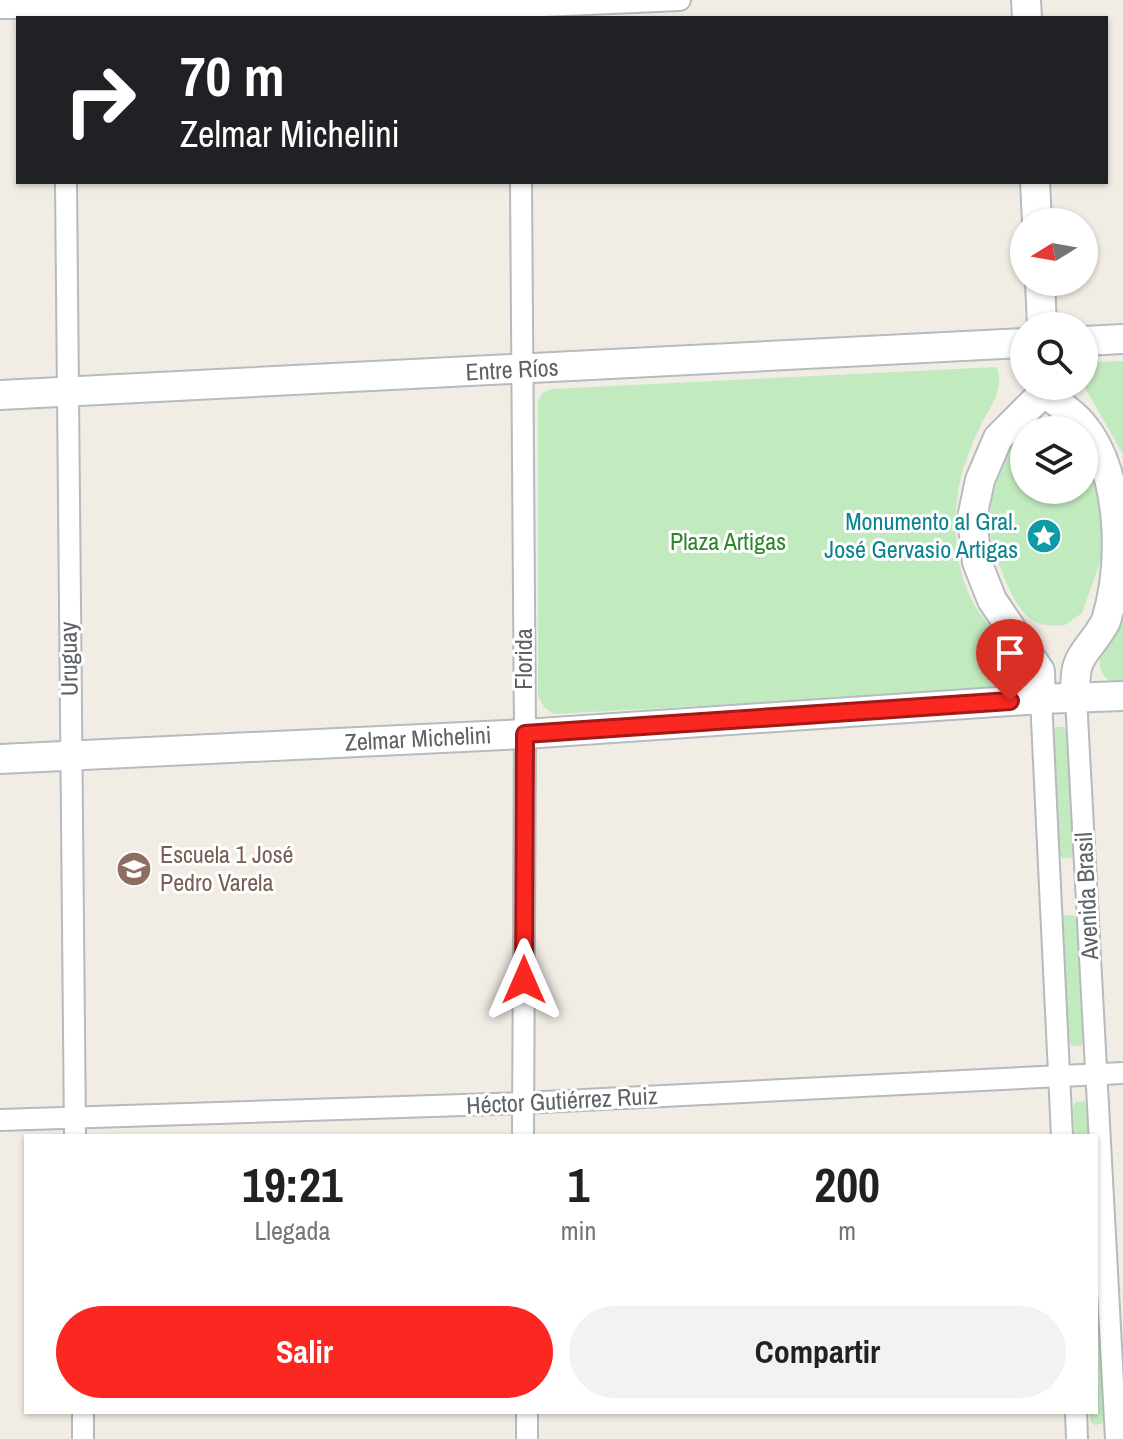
<!DOCTYPE html>
<html lang="es">
<meta charset="utf-8">
<style>
body{margin:0;font-family:"Archivo Narrow",sans-serif;background:#f2f2f2;color:#202124;height:100vh;display:flex;flex-direction:column;font-size:30px;white-space:nowrap}
*{box-sizing:border-box;margin:0}
p{font-size:26px;color:#757577}
.icon{flex:none;width:44px;height:44px;fill:none;stroke:currentColor;stroke-width:2;stroke-linecap:round;stroke-linejoin:round}
.map{position:relative;flex:1;overflow:hidden}
.panel{position:absolute;left:24px;top:1134px;width:1074px;height:280px;display:flex;flex-direction:column;background:#fff;border-radius:0px;box-shadow:0 2px 6px #0004}
.panel>*{flex:none}
.banner{position:absolute;left:16px;top:16px;width:1092px;height:168px;border-radius:0px;box-shadow:0 2px 6px #0004;background:#202124;color:#fff;overflow:hidden}
.needle{width:52px;rotate:259deg}
.buttons{position:absolute;left:1010px;top:208px;display:grid;gap:16px}
.buttons a{display:grid;place-items:center;width:88px;height:88px;border-radius:50%;background:#fff;box-shadow:0 2px 6px #0004;font-size:40px}
.pin{position:absolute;display:grid;place-items:center;width:68px;height:68px;color:#fff;margin:-82px -34px;border-radius:50% 50% 50% 0;rotate:-45deg;box-shadow:0 0 8px #0007}
.pin .icon{rotate:45deg}
.me{position:absolute;width:88px;margin:-44px;rotate:0deg;stroke-linejoin:round;filter:drop-shadow(0 0 6px #0008)}
.turn{display:flex;align-items:center;gap:28px;height:168px;padding:0 32px;font-size:36px}
.turn .icon{width:104px;height:104px;stroke-width:2.5}
.turn b{display:block;font-size:56px;line-height:68px}
.eta{display:flex;justify-content:space-evenly;align-items:center;height:136px;text-align:center}
.eta b{font-size:48px;font-weight:700;line-height:56px}
.button{display:flex;gap:16px;margin-top:auto;padding:16px 32px}
.button a{flex:1;height:92px;border-radius:48px;background:#fb2721;color:#fff;font-size:32px;font-weight:700;line-height:92px;text-align:center}
.button a+a{background:#f2f2f2;color:#202124}
.map>svg:first-child{display:block}
.green{fill:#c2eabf}
.lines{fill:none;stroke-linecap:round;stroke-linejoin:round}
.street-casing{stroke:#b6b9bd;stroke-width:24}
.secondary-casing{stroke:#b6bbc0;stroke-width:32}
.street{stroke:#fff;stroke-width:20}
.secondary{stroke:#fff;stroke-width:28}
.route-casing{stroke:#a31915;stroke-width:20}
.route{stroke:#fb2721;stroke-width:14}
.labels{text-anchor:middle;stroke-width:6;stroke-linejoin:round;paint-order:stroke}
.street-label{font-size:24px;fill:#5d6267;stroke:#fff}
.culture-label{font-size:24px;fill:#0d838f;stroke:#fff;text-anchor:end}
.park-label{font-size:24px;fill:#2d862c;stroke:#fff}
.education-label{font-size:24px;fill:#785e54;stroke:#fff;text-anchor:start}
</style>
<div class="map">
<svg width="1123" height="1439" viewBox="0 0 1123 1439">
<rect width="100%" height="100%" fill="#f1ede5"/>
<g class="green">
<path d="M1123,361v93l-39,-68 1,-16 9,-8z"/>
<path d="M997,367c8,25 -8,40 -18,62 -6,12 -11,27 -16,40 -8,27 -9,58 -5,86 2,18 10,42 21,57 15,22 34,35 32,64l-23,14 -434,24 -10,-7 -6,-12v-294l4,-8 10,-4z"/>
<path d="M1024,432v58h60v-34l17,46 1,55 -20,56 -17,12c-9,1 -22,1 -30,-3 -14,-7 -23,-27 -29,-40 -7,-17 -15,-35 -16,-53 -1,-30 9,-78 34,-97z"/>
<path d="M1123,614v69l-11,1c-28,-24 0,-44 11,-70z"/>
<path d="M1056,727h7l4,4 6,122 -2,5h-8l-4,-3 -7,-124z"/>
<path d="M1065,915h8l4,4 6,122 -2,5h-8l-4,-3 -7,-124z"/>
<path d="M1084,1101l3,5 2,30h-15l-1,-30 3,-4z"/>
<path d="M1096,1295l2,3 6,121 -2,5 -8,1 -4,-4v-9h6z"/>
</g>
<g class="lines">
<defs>
<g id="street">
<path d="M0,8l521,-1 159,-7"/>
<path d="M66,182l9,954"/>
<path d="M521,182l4,552 -2,402"/>
<path d="M1076,698l40,741"/>
<path d="M1041,699l21,437"/>
<path d="M0,1120l523,-17 600,-30"/>
<path d="M83,1412v27"/>
<path d="M527,1412v27"/>
<path d="M1076,1412l1,27"/>
</g>
<g id="secondary">
<path d="M1026,0l1,18"/>
<path d="M1035,182l2,40"/>
<path d="M1040,282l2,44"/>
<path d="M1084,341l39,-2"/>
<path d="M1044,392c12,10 28,20 38,32 41,49 41,140 24,197 -19,35 -34,31 -30,77"/>
<path d="M0,395l1024,-52"/>
<path d="M1041,699l-1,-28 -48,-71 -15,-38 -5,-44 8,-38 18,-42 46,-46v-6"/>
<path d="M0,759l525,-25 516,-35 82,-3"/>
</g>
</defs>
<use href="#street" class="street-casing"/>
<use href="#secondary" class="secondary-casing"/>
<use href="#street" class="street"/>
<use href="#secondary" class="secondary"/>
</g>
<g class="lines">
<defs>
<path id="route" d="M524,980l1,-246 485,-33"/>
</defs>
<use href="#route" class="route-casing"/>
<use href="#route" class="route"/>
</g>
<defs>
<symbol id="sight-disc" viewBox="-11 -11 22 22"><circle r="9.5" fill="#0f9aa8" stroke="#fff"/><path d="M0-6L1.8-2.2L6-1.7L2.9 1.2L3.7 5.4L0 3.3L-3.7 5.4L-2.9 1.2L-6-1.7L-1.8-2.2Z" fill="#fff"/></symbol>
<symbol id="school-disc" viewBox="-11 -11 22 22"><circle r="9.5" fill="#8d6e63" stroke="#fff"/><path d="M0-5L7-2L0 1L-7-2ZM-4 1L0 2.5L4 1V4Q0 6-4 4Z" fill="#fff"/></symbol>
</defs>
<g fill-rule="evenodd">
<use href="#sight-disc" x="1024" y="516" width="40" height="40"/>
<use href="#school-disc" x="114" y="849" width="40" height="40"/>
</g>
<g class="labels">
<g class="street-label">
<text transform="translate(512 370) rotate(-3)" y="8">Entre Ríos</text>
<text transform="translate(69 659) rotate(-91)" y="8">Uruguay</text>
<text transform="translate(524 659) rotate(-90)" y="8">Florida</text>
<text transform="translate(418 739) rotate(-3)" y="8">Zelmar Michelini</text>
<text transform="translate(1087 896) rotate(-93)" y="8">Avenida Brasil</text>
<text transform="translate(562 1101) rotate(-3)" y="8">Héctor Gutiérrez Ruiz</text>
</g>
<g class="culture-label">
<text x="1018" y="530">Monumento al Gral.<tspan x="1018" dy="28">José Gervasio Artigas</tspan></text>
</g>
<g class="park-label">
<text x="728" y="550">Plaza Artigas</text>
</g>
<g class="education-label">
<text x="160" y="863">Escuela 1 José<tspan x="160" dy="28">Pedro Varela</tspan></text>
</g>
</g>
</svg>
<div class="buttons">
<a><svg class="needle" viewBox="-14 -14 28 28"><path d="M0-13l5 13h-10z" fill="#e53935"/><path d="M0 13l5-13h-10z" fill="#757577"/></svg></a>
<a><svg class="icon" aria-label="search" viewBox="0 0 24 24"><circle cx="10" cy="10" r="6"/><path d="M15 15l6 6"/></svg></a>
<a><svg class="icon" aria-label="layers" viewBox="0 0 24 24"><path d="M12 4l9 5-9 5-9-5zM3 14l9 5 9-5"/></svg></a>
</div>
<div class="pin" style="left:1010px;top:701px;background:#d93025"><svg class="icon" aria-label="arrive" viewBox="0 0 24 24"><path d="M6 21V4h12l-3 4 3 4H6"/></svg></div>
<svg class="me" style="left:524px;top:980px" viewBox="-20 -20 40 40"><path d="M0-17L14 15 0 8-14 15z" fill="#fb2721" stroke="#fff" stroke-width="4"/></svg>
<div class="banner">
<div class="turn"><svg class="icon" aria-label="right" viewBox="0 0 24 24"><path d="M7 20v-9h11M14 6l5 5-5 5"/></svg><div><b>70 m</b>Zelmar Michelini</div></div>
</div>
<section class="panel">
<div class="eta">
<div><b>19:21</b><p>Llegada</p></div>
<div><b>1</b><p>min</p></div>
<div><b>200</b><p>m</p></div>
</div>
<div class="button"><a>Salir</a><a>Compartir</a></div>
</section>
</div>
